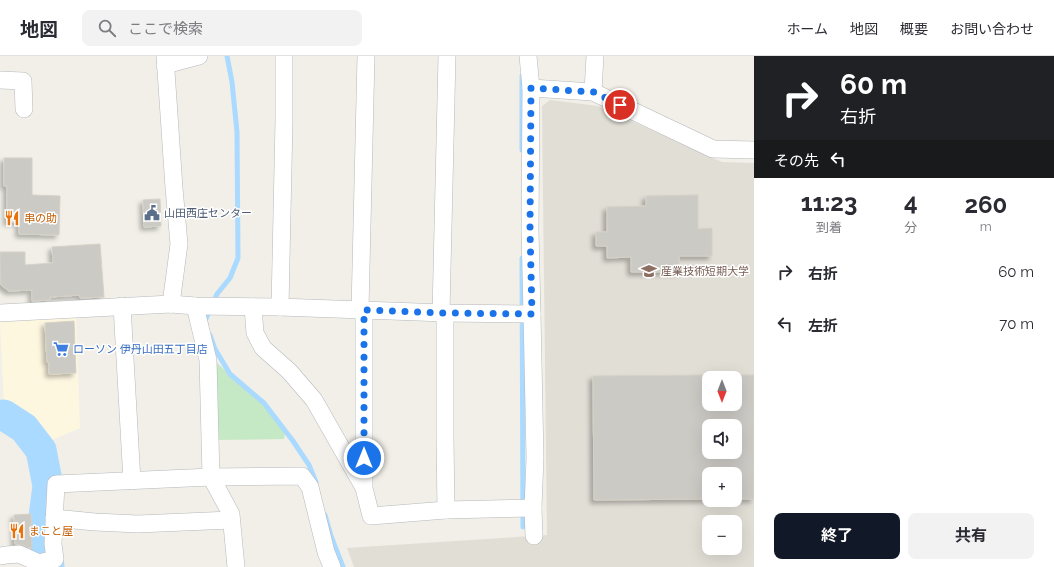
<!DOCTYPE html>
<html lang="ja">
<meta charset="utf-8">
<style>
body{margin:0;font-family:Raleway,"Noto Sans JP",sans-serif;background:#f2f2f3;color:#2b2b33;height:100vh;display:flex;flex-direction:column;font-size:15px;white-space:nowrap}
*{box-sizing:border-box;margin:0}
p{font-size:13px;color:#7c7c81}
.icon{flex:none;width:22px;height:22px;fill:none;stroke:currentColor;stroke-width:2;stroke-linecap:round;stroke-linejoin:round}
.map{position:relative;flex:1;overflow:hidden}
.side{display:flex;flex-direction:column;background:#fff;width:300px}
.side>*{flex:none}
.hud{background:#202124;color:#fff;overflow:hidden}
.needle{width:26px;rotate:180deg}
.tools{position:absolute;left:702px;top:315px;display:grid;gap:8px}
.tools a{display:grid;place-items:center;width:40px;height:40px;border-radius:8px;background:#fff;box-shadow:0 4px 16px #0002;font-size:20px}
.pin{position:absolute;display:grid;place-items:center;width:34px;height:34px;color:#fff;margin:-17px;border:2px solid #fff;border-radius:50%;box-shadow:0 1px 4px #0007}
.me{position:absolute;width:44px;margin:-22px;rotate:0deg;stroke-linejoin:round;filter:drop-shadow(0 0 3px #0008)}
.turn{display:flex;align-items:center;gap:14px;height:84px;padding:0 20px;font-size:18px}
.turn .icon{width:52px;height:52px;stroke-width:2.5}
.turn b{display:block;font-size:28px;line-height:34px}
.then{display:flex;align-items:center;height:38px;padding:0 20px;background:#0003;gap:8px;font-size:15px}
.eta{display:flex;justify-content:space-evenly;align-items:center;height:68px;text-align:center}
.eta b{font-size:24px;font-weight:700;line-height:28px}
.action{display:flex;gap:8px;margin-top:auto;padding:8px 20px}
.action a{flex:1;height:46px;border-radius:8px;background:#111827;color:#fff;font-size:16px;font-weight:700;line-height:46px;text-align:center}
.action a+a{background:#f2f2f3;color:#2b2b33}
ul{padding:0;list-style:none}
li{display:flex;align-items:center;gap:12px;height:52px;padding:0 20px}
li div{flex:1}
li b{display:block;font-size:15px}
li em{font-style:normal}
header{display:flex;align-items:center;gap:24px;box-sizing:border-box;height:56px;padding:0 20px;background:#fff;border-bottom:1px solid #e1e1e2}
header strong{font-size:19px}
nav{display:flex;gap:22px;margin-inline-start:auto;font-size:14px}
.search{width:280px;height:36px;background:#f2f2f3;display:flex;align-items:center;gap:10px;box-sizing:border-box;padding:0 14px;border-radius:8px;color:#7c7c81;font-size:15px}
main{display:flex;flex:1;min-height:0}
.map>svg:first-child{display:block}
.commercial{fill:#fef7e0}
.education{fill:#e1ded6;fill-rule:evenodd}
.green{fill:#c5e8c5}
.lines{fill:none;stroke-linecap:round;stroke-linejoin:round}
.stream{stroke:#aadaff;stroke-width:5}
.river{stroke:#aadaff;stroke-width:31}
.building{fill:#cccac5;stroke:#d6d1c6;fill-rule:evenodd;filter:url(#shadow)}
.street-casing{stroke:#b5b8bc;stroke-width:18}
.street{stroke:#fff;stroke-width:17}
.route{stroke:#1a73e8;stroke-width:7;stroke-dasharray:0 12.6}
.labels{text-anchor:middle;stroke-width:3;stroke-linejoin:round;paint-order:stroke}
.service-label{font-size:11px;fill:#4e5e75;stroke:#fff;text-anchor:start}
.food-label{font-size:11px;fill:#c56008;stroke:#fff;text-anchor:start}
.education-label{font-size:11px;fill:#785e54;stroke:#fff;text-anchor:start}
.shop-label{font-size:11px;fill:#366cbe;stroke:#fff;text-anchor:start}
</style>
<header>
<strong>地図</strong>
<div class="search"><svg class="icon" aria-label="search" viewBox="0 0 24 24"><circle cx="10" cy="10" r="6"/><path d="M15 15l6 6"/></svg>ここで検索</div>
<nav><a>ホーム</a><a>地図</a><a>概要</a><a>お問い合わせ</a></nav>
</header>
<main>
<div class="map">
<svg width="754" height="511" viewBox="0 0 754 511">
<defs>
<filter id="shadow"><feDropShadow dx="-3.5" dy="3.5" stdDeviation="2" flood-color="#0004"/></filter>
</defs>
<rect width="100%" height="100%" fill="#f1efe8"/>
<path class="commercial" d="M76,262l4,110 -35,15 -8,-12 -10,-9 -12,-9 -11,-6 -4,-86z"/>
<path class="education" d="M550,44l48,6 124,56 32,1v404h-400l-7,-19 200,-13 -5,-429zM709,322h26v26h-26zM709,370h26v26h-26zM709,418h26v26h-26zM709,466h26v26h-26z"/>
<path class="green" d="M213,299l5,9 46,41 21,28 -1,6 -69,1z"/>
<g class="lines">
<g class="stream">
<path d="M522,20v74"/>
<path d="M522,202l1,269"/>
<path d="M206,268l-1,-3 12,-27 13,-16 8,-20 -1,-126 -5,-50 -5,-26"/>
<path d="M210,279l5,14 15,25 34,29 29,38 16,24 7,17"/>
<path d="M325,459l6,21 12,31"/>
</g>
<path class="river" d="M4,359l20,13 17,22 7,36 -4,31 2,31 3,19"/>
</g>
<g class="building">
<path d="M4,102h28v37l28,1 -1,39 -40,-1v-12h-12v-36h-3z"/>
<path d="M698,139v34l14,-1v28h-33v16h-48v-15l-24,1v-12h-11v-14h11v-25l39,-1v-10z"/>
<path d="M160,143l1,27 -17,1 -1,-27z"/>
<path d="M100,188l4,53 -24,1v-3l-30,2v3l-18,1v-11l-23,1 -8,-6 -1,-33h25v13l28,-2 -1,-16z"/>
<path d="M74,265l2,52 -27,1v-12h-2l-2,-39z"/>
<path d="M709,319v29h26v-29h19v124h-19v-25h-26v25l-115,1 -1,-124zM709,370h26v26h-26z"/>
<path d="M31,458l1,34h-2l-7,-3 -8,-1 -1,-29z"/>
</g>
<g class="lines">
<defs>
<g id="street">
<path d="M165,0l9,132 5,56 -8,60"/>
<path d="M528,0l3,32 -1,142 2,84 3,144 -2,50 1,28"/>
<path d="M165,9l34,-9"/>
<path d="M0,24l23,1 1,28"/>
<path d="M531,32l62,4 120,57 41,1"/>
<path d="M593,36l2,-36"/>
<path d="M122,250l10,175"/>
<path d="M195,250l13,54 3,117 20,37 5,53"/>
<path d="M253,251l2,26 8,15 26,23 25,29 49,86"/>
<path d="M280,251l4,-187v-64"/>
<path d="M360,254l6,-254"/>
<path d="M364,254v178l7,28 75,-6 87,-2"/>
<path d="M0,257l171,-9 24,2 85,1 165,6 87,1"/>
<path d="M441,257l6,-257"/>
<path d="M445,257v125l1,72"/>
<path d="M54,462l41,4 43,2 93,-4"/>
<path d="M0,500l6,-1 13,-1 20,9 16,-4 -2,-15 3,-60 155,-7 91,-1 8,11 16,65 6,15"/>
</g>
</defs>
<use href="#street" class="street-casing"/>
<use href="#street" class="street"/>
</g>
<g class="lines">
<path class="route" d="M364,402v-148l81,3 87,1 -2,-84 1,-142 63,4 26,13"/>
</g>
<defs>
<symbol id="civic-bare" viewBox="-9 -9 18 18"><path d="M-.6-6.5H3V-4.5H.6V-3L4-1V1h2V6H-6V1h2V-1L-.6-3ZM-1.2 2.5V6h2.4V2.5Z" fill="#5c6f8a" stroke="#fff" stroke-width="2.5" paint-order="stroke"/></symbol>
<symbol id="restaurant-bare" viewBox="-9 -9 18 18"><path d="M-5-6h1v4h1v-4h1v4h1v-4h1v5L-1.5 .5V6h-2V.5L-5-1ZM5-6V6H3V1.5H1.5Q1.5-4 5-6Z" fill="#e8710a" stroke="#fff" stroke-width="2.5" paint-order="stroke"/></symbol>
<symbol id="university-bare" viewBox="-9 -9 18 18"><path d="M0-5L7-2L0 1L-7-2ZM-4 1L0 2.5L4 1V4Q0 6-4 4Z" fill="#8d6e63" stroke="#fff" stroke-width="2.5" paint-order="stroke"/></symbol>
<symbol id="supermarket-bare" viewBox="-9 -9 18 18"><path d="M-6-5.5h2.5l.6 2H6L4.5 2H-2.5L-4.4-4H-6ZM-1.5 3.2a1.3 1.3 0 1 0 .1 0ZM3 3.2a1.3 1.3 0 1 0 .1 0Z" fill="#3f7fe0" stroke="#fff" stroke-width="2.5" paint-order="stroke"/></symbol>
</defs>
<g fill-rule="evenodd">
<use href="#civic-bare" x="141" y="146" width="22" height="22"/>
<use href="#restaurant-bare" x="1" y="151" width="22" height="22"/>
<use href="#university-bare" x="638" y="204" width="22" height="22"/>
<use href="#supermarket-bare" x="50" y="282" width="22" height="22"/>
<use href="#restaurant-bare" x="6" y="464" width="22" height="22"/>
</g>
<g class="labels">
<g class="service-label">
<text x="164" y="161">山田西庄センター</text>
</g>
<g class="food-label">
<text x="24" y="166">串の助</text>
<text x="29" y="479">まこと屋</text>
</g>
<g class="education-label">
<text x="661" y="219">産業技術短期大学</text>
</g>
<g class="shop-label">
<text x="73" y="297">ローソン 伊丹山田五丁目店</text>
</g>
</g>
</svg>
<div class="tools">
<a><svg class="needle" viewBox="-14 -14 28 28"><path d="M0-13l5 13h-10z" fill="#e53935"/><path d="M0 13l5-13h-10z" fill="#7c7c81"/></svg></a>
<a><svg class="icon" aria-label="sound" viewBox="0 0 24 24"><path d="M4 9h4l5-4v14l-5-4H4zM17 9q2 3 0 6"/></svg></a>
<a>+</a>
<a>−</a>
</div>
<div class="pin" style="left:620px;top:49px;background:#d93025"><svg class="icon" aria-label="arrive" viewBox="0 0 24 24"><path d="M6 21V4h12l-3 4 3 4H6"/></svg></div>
<svg class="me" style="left:364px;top:402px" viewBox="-20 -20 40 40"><circle r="17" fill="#1a73e8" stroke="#fff" stroke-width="3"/><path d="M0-11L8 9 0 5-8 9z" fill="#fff"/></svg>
</div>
<section class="side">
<div class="hud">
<div class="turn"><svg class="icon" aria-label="right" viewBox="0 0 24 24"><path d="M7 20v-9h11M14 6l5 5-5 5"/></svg><div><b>60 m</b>右折</div></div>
<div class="then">その先<svg class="icon" aria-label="left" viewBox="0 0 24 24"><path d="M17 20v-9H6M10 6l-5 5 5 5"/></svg></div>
</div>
<div class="eta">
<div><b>11:23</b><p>到着</p></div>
<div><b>4</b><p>分</p></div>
<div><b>260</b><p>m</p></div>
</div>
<ul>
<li><svg class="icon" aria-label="right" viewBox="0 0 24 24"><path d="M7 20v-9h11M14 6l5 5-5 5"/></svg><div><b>右折</b></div><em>60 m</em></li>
<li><svg class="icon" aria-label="left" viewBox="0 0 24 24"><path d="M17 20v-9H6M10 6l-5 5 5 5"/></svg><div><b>左折</b></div><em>70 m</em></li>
</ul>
<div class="action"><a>終了</a><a>共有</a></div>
</section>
</main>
